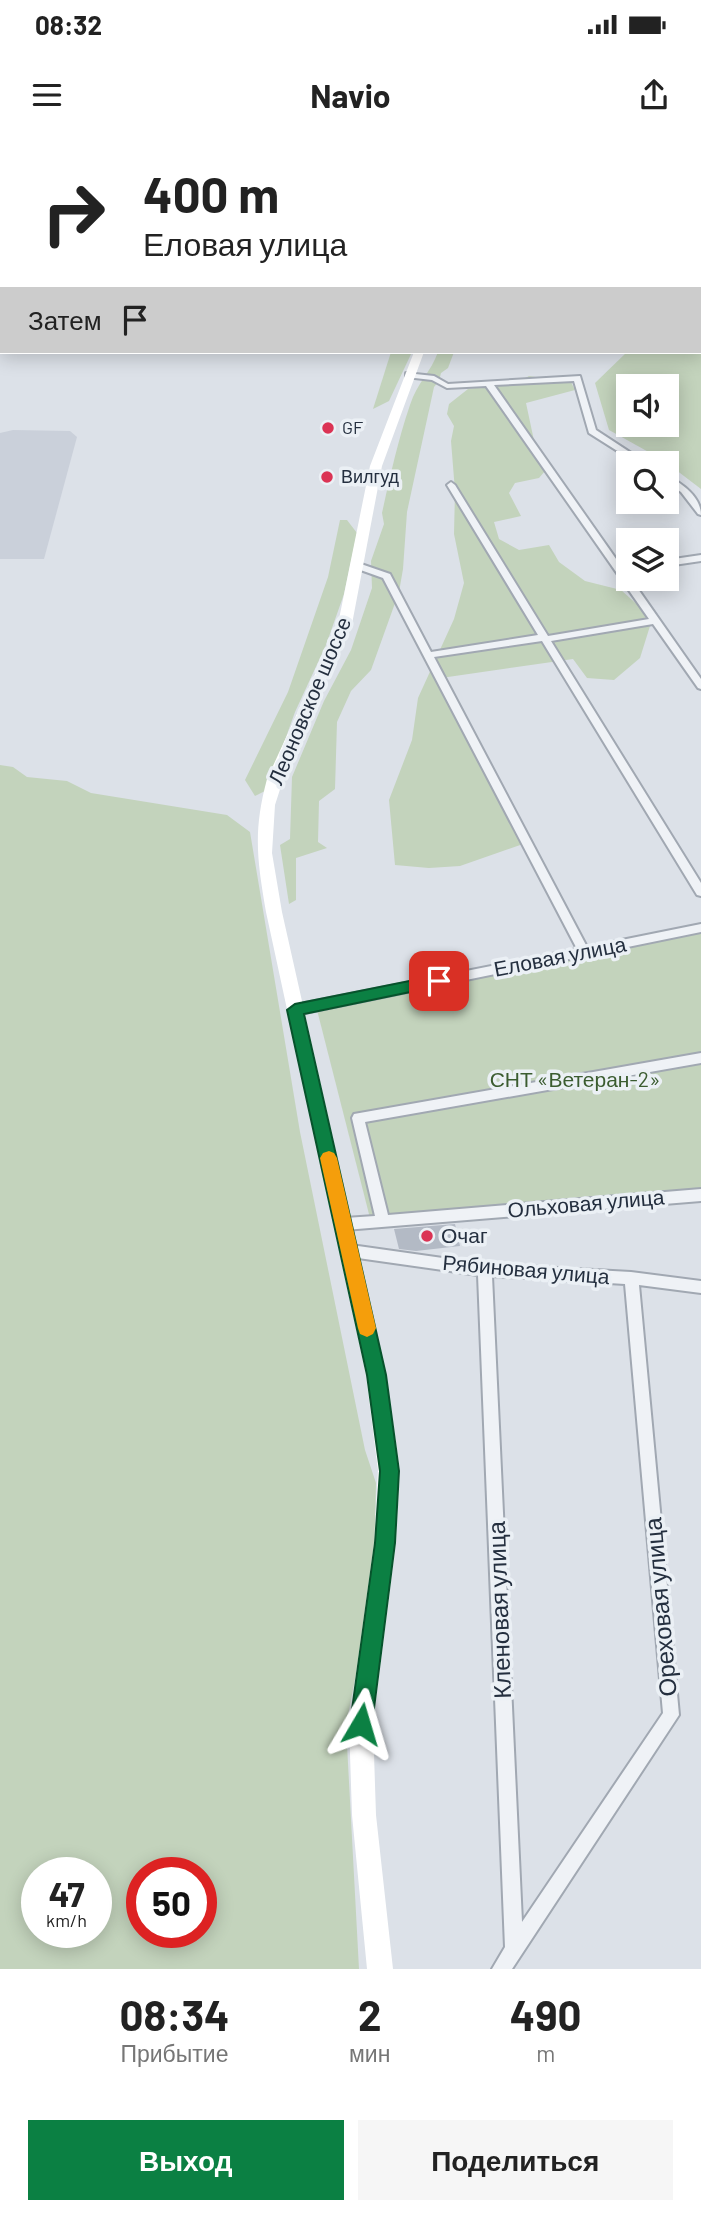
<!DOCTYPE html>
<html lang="ru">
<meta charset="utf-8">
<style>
body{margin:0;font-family:Barlow,sans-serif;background:#f6f6f6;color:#222;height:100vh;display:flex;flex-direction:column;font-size:26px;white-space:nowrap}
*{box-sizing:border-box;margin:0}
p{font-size:23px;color:#767676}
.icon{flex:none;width:38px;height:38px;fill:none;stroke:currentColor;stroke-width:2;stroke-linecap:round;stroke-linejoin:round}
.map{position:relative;height:1829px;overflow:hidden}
.sheet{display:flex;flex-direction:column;background:#fff;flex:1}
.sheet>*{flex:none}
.top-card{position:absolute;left:0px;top:0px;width:702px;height:214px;box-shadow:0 4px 18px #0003;background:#fff;color:#222;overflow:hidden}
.tools{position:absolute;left:616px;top:234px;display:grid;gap:14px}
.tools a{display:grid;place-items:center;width:63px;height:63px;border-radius:0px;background:#fff;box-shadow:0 4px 18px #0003;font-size:35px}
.speed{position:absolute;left:21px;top:1717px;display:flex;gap:14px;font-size:35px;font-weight:700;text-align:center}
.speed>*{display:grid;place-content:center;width:91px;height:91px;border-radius:50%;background:#fff;box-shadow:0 4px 18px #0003;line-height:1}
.speed small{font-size:18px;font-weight:400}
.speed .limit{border:10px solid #d22;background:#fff;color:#111}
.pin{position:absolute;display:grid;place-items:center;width:60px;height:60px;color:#fff;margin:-30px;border-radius:14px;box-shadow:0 4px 10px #0006}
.me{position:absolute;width:77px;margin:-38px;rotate:7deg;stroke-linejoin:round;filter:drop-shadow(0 0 5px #0008)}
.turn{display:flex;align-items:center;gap:24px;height:147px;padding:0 28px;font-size:32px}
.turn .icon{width:91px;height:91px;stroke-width:2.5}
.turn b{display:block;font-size:49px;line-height:60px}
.then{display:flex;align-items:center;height:66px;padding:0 28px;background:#0003;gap:14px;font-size:26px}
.eta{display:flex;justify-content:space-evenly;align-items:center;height:119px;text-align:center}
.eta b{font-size:42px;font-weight:700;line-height:49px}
.primary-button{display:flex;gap:14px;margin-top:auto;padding:14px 28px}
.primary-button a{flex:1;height:80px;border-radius:0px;background:#0b8043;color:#fff;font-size:28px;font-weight:700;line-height:80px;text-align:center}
.primary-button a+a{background:#f6f6f6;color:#222}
.status{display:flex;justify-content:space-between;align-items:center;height:49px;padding:0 35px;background:#fff;direction:ltr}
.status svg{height:19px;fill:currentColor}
header{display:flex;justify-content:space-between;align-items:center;height:91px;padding:0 28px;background:#fff;font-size:32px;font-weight:700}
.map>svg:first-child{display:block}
.built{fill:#cad0da}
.green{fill:#c3d3bc;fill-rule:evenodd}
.building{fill:#b3bac5}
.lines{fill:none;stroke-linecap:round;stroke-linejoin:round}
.minor-casing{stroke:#a1a8b2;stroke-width:4}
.minor{fill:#eff2f6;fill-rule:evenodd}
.secondary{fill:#fff;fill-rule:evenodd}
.route{fill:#0b8043;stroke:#07532c;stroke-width:2}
.slow{fill:#f59e0b}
.poi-dot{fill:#db3354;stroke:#ebf0f5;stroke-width:2.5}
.labels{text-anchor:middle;stroke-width:7;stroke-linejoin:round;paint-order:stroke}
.far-poi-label{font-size:18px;fill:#242f3f;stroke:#ebf0f5;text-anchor:start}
.street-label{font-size:21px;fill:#242f3f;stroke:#ebf0f5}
.park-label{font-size:21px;fill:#3b5c30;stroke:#ebf0f5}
.poi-label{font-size:21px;fill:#242f3f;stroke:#ebf0f5;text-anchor:start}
.near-street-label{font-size:24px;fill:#242f3f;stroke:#ebf0f5}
</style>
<div class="status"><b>08:32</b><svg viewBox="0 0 49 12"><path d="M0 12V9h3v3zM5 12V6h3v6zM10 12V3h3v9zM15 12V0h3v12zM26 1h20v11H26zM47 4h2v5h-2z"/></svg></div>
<header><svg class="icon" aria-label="menu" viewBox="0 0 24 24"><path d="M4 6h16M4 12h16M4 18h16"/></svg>Navio<svg class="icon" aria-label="share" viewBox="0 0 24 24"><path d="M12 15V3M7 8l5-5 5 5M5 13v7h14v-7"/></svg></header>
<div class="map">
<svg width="701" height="1829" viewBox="0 0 701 1829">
<rect width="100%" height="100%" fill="#dce1e8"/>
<path class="built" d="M13,290l57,1 7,6 -33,122h-44v-126z"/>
<g class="green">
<path d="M493,0h208v123l-1,-121z"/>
<path d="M701,203v146l-38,-29 -54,-30 -14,-47 32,-31h73zM628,247h39v38h-39z"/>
<path d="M391,212h21l-23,49 -16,8z"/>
<path d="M438,212h16l-6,16 -7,5 -2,8 -5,6 -27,125 -4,57 -4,23 -28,78 -20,21 -14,31 -2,67 -16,12 -1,41 9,6 -31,10v42l-7,4 -9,-59 10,-6 2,-62 32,-76 27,-51 21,-62 -1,-27 13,-37 -2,-11c8,-36 16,-73 28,-108 7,-22 21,-33 28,-53z"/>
<path d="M529,236l42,6 4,8 -49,13 10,47 15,14 -12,14 -24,5 -6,10 12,23 -27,6 5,17 20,11 30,-5 10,17 26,19 36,9 20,18 9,18 -10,32 -26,22 -27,-2 -14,-19 -132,19 82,166 -63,22 -31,2 -34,-3 -6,-65 23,-60 6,-42 36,-79 10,-36 -10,-49 1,-43 -4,-50 3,-15 -7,-12 2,-10 19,-15 50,-7z"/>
<path d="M340,380h7l10,13 -13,61 -18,51 -31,67 -28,78 -12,6 -10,-16 43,-88 40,-115z"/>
<path d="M0,625l13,2 14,10 40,4 24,12 136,22 23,17 50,300 65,318 11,33 -2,97 -28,146 13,243h-359zM37,1732h59v60h-59zM142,1732h59v60h-59z"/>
<path d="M701,788v267l-330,27 -55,-216z"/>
</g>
<path class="building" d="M455,1084l5,22 -44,5 -17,-2 -5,-20z"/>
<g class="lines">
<defs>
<g id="minor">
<rect x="0" y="101" width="2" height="4"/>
<path d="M406,233l28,3 14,8 132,-8 16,54 52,34h-10l-49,-31 -15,-52 -80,4 134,191v3h3l70,100v10l-3,-1 -45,-64 -102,17 150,242v13l-4,-1 -155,-254 -108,16 153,290 114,-23v8l-406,83 -6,-5 6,-5 282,-56 -194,-371 -28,-10v-4h6l29,10 41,78 107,-17 -91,-150 4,-3 4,3 93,151 101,-17 -163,-233 -39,2 -15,-8 -26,-3z"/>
<path d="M667,336c15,7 34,21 34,39l-3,-1 -17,-22 -14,-9z"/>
<path d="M701,415v6l-34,5v-6z"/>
<path d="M701,913v10l-336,59 23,93 313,-26v12l-356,29 -5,-2 -2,-4 2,-4 5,-2 30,-2 -23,-98 2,-4z"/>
<path d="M351,1105l134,19 146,8 70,9v12l-62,-8 40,430 -167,254h-20l13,-22 -27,-672 -127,-18 -5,-2 -2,-4 2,-4zM492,1136l133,8 38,429 -141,209z"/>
</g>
</defs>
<use href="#minor" class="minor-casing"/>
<use href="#minor" class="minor"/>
<g class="secondary">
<rect x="472" y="0" width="8" height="2"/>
<path d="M414,212h10l-42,114 -30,158 -60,128 -17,53 -3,48 10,59 104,463 14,95 -4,73 -23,181 3,91 17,154h-26l-15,-154 -3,-91 25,-181 4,-73 -12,-95 -100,-463c-9,-53 -13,-81 1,-133l71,-155 32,-158z"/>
</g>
</g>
<path class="route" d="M439,835l8,6 -3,4 -140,29 82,361 13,96 -4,72 -23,181 -3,8 -8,3 -7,-3 -4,-8 25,-181 5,-72 -13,-96 -80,-365 8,-6z"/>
<path class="slow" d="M329,1011l5,2 3,5 39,170 -3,6 -6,3 -7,-3 -2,-6 -38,-170 3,-5z"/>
<g class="poi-dot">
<circle cx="328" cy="288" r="7"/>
<circle cx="327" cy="337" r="7"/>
<circle cx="427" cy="1096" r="7"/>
</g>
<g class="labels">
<g class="far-poi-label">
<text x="342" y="294">GF</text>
<text x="341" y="343">Вилгуд</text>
</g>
<g class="street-label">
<text transform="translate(310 561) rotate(-67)" y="7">Леоновское шоссе</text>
<text transform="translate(560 817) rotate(-11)" y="7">Еловая улица</text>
<text transform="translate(586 1064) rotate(-5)" y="7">Ольховая улица</text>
<text transform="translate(526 1130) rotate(5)" y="7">Рябиновая улица</text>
</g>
<g class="park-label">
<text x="575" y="947">СНТ «Ветеран-2»</text>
</g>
<g class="poi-label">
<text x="441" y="1103">Очаг</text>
</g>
<g class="near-street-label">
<text transform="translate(661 1467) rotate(-95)" y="8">Ореховая улица</text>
<text transform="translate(500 1470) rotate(-92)" y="8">Кленовая улица</text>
</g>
</g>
</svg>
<div class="tools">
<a><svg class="icon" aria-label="sound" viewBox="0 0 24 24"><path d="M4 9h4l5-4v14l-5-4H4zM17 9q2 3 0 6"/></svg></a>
<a><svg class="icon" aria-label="search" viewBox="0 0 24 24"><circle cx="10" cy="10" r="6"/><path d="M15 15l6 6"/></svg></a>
<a><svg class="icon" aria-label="layers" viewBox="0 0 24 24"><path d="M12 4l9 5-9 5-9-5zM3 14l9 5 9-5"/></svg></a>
</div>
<div class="speed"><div>47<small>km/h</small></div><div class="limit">50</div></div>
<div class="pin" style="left:439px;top:841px;background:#d93025"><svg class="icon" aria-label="arrive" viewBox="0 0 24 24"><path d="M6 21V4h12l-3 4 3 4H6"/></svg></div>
<svg class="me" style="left:361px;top:1584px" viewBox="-20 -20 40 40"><path d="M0-17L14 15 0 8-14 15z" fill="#0b8043" stroke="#fff" stroke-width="4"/></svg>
<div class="top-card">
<div class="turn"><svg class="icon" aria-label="right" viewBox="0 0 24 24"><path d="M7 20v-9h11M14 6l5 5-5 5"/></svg><div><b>400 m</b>Еловая улица</div></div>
<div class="then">Затем<svg class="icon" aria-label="arrive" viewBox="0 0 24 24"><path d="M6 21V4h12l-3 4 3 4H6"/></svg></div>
</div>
</div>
<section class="sheet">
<div class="eta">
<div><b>08:34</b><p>Прибытие</p></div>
<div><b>2</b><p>мин</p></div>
<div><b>490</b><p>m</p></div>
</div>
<div class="primary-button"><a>Выход</a><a>Поделиться</a></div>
</section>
